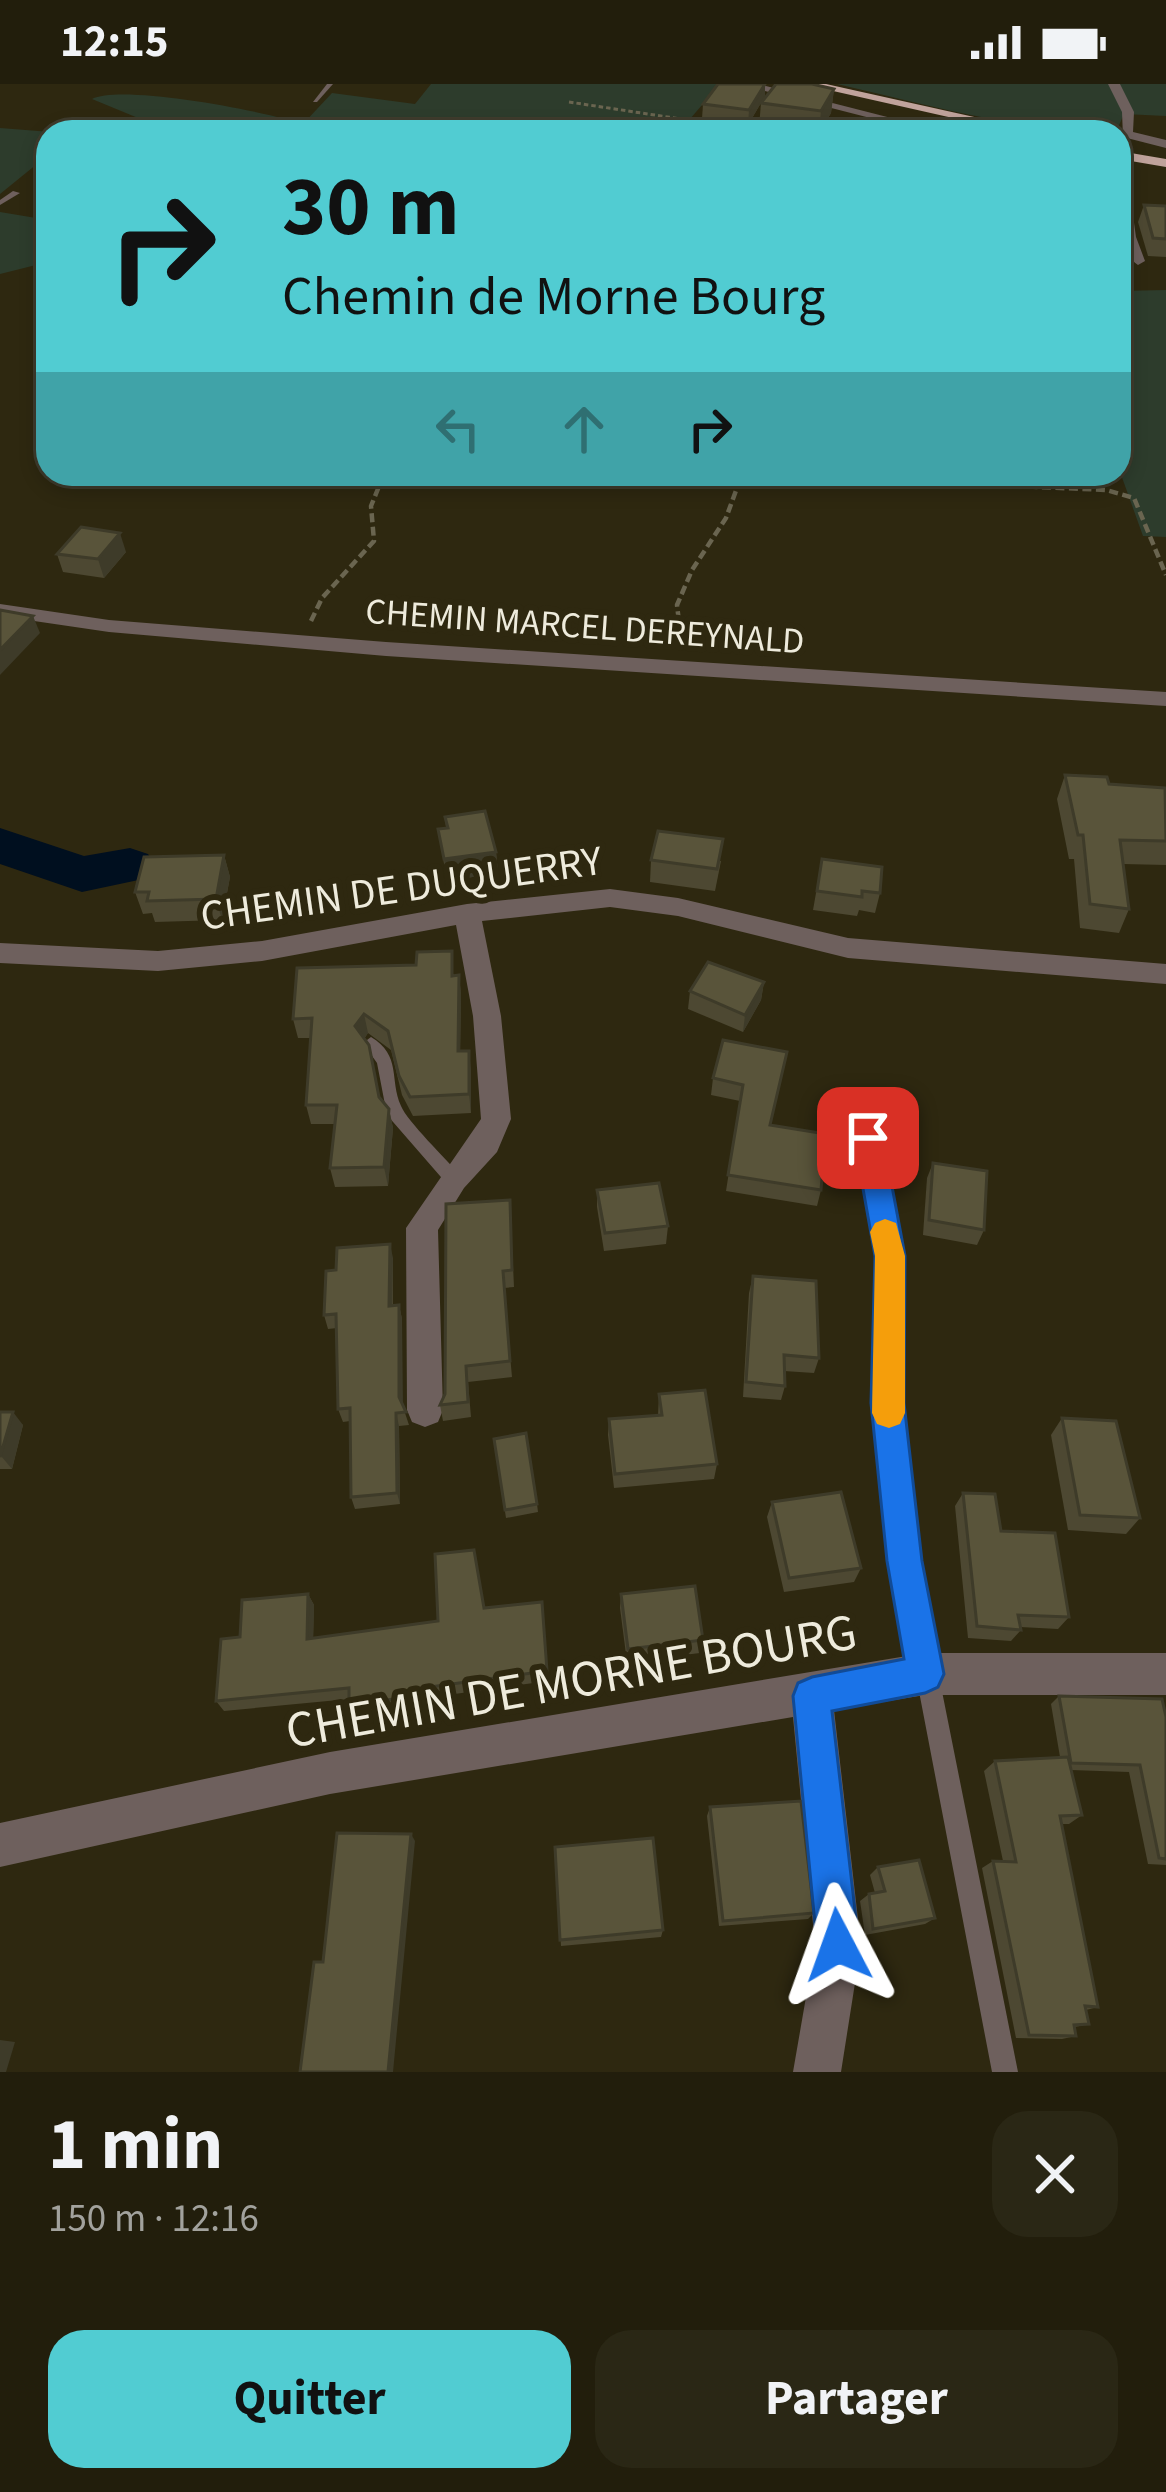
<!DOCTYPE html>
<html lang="fr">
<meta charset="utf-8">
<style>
body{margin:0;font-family:"Source Sans 3",sans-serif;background:#2a2715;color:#f1f3f6;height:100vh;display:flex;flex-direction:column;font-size:45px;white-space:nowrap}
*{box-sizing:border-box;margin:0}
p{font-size:39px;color:#a2a29d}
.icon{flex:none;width:66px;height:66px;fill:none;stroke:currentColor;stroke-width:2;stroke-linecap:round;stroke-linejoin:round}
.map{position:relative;height:1988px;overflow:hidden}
.details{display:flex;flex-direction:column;background:#221e0c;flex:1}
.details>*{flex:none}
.top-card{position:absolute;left:36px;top:36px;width:1095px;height:366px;border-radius:36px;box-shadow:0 6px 18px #0003,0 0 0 3px #3f3c2d;background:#51ccd2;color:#111;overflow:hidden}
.pin{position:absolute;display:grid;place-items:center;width:102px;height:102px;color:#fff;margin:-51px;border-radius:24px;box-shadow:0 6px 18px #0006}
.me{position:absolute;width:132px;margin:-66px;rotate:356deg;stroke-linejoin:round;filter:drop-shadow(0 0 9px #0008)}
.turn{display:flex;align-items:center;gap:42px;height:252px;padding:0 48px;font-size:54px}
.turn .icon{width:156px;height:156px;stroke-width:2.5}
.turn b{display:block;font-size:84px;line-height:102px}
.lanes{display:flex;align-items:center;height:114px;padding:0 48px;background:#0003;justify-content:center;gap:60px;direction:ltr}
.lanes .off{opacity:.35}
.round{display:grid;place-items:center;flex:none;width:126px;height:126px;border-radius:36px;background:#2a2715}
.headline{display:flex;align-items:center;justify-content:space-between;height:204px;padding:0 48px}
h1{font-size:72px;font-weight:700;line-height:90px}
.button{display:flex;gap:24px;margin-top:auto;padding:24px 48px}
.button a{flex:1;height:138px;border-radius:36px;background:#51ccd2;color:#111;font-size:48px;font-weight:700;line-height:138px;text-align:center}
.button a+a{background:#2a2715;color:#f1f3f6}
.status{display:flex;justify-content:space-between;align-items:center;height:84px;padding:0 60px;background:#221e0c;direction:ltr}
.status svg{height:33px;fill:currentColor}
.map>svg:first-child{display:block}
.green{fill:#2d3c2c}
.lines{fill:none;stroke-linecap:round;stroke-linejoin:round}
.river{fill:#000f1f;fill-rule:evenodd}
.path-far1{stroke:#6a6550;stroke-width:3;stroke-dasharray:4.5 3;stroke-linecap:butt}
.path{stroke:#6a6550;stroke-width:4.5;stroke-dasharray:9 4.5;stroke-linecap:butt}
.service{fill:#6e605d;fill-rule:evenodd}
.minor{fill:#6e605d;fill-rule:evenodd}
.trunk{fill:#c0a39c;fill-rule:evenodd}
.wall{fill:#4d4832}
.shaded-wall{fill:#3e3b29}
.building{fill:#59543a;stroke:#3e3b29;stroke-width:3}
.route{fill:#1a73e8;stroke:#114b97;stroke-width:3}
.slow{fill:#f59e0b}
.labels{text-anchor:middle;stroke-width:12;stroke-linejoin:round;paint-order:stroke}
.far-street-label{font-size:36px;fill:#eeebdc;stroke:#2e2810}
.street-label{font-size:42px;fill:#eeebdc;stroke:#2e2810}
.near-street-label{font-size:51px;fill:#eeebdc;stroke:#2e2810}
</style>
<div class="status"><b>12:15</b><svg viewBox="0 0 49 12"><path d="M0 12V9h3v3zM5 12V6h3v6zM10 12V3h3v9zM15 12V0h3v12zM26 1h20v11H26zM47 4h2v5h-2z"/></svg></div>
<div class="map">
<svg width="1166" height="1988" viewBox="0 0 1166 1988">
<rect width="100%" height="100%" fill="#2e2810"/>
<g class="green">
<path d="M431,0h289l-30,35 92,13h-610l-80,-33c30,-15 172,12 211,25l29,-31 83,11z"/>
<path d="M837,0h329v32l-42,-2 -8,18c-94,0 -188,-27 -279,-48z"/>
<path d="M0,44l51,4 -3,23 -48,39z"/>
<path d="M0,128l48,8v42l-48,12z"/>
<path d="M1166,206v247l-23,-1 -24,-67v-178z"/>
</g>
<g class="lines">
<path class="river" d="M0,744l84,28 46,-8 18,6 8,12 -8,12 -66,14 -82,-28z"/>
<g class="path-far1">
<path d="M569,18l125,19"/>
<path d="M686,48l8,-11 84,11"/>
</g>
<g class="path">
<path d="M1015,402l91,4 28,8 32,77"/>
<path d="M311,537l11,-23 52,-57 -3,-35 13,-32"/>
<path d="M682,563l-5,-42 15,-35 34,-52 16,-44"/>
</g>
<g class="service">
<path d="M327,0h6l-16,18h-4z"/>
<path d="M13,107l7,2 -20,12v-5z"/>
<path d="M371,953c31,19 18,42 30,69 6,15 46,54 58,68l3,5 -3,5 -6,2 -6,-2 -60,-69 -10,-52 -14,-20z"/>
<path d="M869,1047l6,2 3,5 21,118 -1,147 18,158 102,511h-26l-98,-511 -16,-158 3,-147 -21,-118 3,-5z"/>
</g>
<g class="minor">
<path d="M738,0h20l188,48h-21z"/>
<path d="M1108,0h12l14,28 -1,20 33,8v8l-43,-11 -1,-25z"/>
<path d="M1119,78l7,4 10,71 9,24 -7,4c-27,-18 -19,-73 -19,-103z"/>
<path d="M0,520l109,16 277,22 780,50v14l-780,-50 -277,-24 -109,-16z"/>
<path d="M610,805l68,9 170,40 318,26v20l-318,-26 -170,-42 -68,-9 -128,14 19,95 10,103 -14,33 -33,36 -26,42 5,180 -5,12 -13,5 -13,-5 -5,-12 -1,-182 75,-109 -8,-103 -17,-91 -194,36 -104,10 -158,-8v-20l158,8 104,-10 205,-37z"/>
<path d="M925,1569h241v42h-241l-91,15 27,235 -20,127h-48l22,-127 -22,-228 -463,77 -330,73v-44l330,-71z"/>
</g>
<g class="trunk">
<path d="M802,0h24l215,48h-26z"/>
<path d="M1119,67l47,8v8l-47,-8z"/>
</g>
</g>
<g class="wall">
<path d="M834,5l-3,24 -11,19h-21l-40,-5 2,-24z"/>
<path d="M765,12l-17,29 -46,-6 1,-15z"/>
<path d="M1119,119l9,33 -5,18h-4z"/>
<path d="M1144,121l22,1v51l-18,-1 -10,-34z"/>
<path d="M126,468l-22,26 -41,-6 -6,-18z"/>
<path d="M1065,691l44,9 57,7v74l-43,-1 6,45 -10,24 -39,-5 -6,-69h-5l-12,-60z"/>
<path d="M445,733l51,35 2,21 -51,8 -9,-52 8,-1z"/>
<path d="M224,771l6,22 -8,43 -67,2 -3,-9 -9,1 -8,-22z"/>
<path d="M822,775l58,34 -5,20 -16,-3 -2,6 -44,-6z"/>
<path d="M651,776l70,1 -6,30 -65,-9z"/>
<path d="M459,891l2,20 -1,56h9l2,62 -58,3 -11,-21 -11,-45 -23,-17 -4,6 15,58 10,12 4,19 -5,58 -53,1 -5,-19 5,-44h-24l-5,-19 5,-67h-13l-5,-19z"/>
<path d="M764,898l-3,18 -18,32 -55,-23 2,-18z"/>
<path d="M723,956l48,85 50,65 -4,16 -91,-15 14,-90 -29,-6 2,-17z"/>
<path d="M933,1079l51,67 -7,15 -54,-10 4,-57z"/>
<path d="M597,1106l71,36 -2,18 -62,7 -7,-44z"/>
<path d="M510,1116l4,87 -10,1 8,89 -44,5 3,35 -28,4 -3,-16z"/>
<path d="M393,1174v48l6,-1 3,14v85l7,21 -10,1 1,78 -45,5 -4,-12 -1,-76 -7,1 -5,-13 -1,-81 -9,1 -4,-14 12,-45z"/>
<path d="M753,1192l66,82 -5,15 -30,-2 1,15 -4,14 -38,-3 6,-104z"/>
<path d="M659,1310l58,70 -3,15 -100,9 -6,-53 1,-16 49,-3z"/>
<path d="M0,1328l23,13 -11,44h-12z"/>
<path d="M1062,1334l78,100 -14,16 -58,-4 -17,-95z"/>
<path d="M494,1355l43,65 1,8 -32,6z"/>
<path d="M963,1409l38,38 68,86 -11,12 -38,-2 1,3 -10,11 -43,-3 -13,-132z"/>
<path d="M772,1418l89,66 -7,14 -70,10 -17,-75z"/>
<path d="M308,1510l6,11 -1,33 125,-17 46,-13 58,-6 6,79 -129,18 1,7 -66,9 -5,-10v-6l-125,12 -8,-10 24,-64z"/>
<path d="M621,1510l82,46 -3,13 -73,9 -7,-54z"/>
<path d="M1059,1612l107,21v148l-18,-1 -19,-92 -58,-2 11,45 -13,9h-7l36,183 -12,3 3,14 -14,3 1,9 -14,3 -46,-1 -34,-170 11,-7h10l-19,-90 11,-10 65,-4 -9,-53z"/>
<path d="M710,1723l104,106 -6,6 -89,7 -12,-110z"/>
<path d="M555,1763l108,83 -2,7 -100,9z"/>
<path d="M878,1783l57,51 -10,6 -60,11 -5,-34 9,-7 6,-1 -5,-18z"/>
</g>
<g class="shaded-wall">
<path d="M765,0v12l-17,29 1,-15z"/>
<path d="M834,5l-3,24 -12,19 2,-21z"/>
<path d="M120,449l6,19 -22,26 -6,-19z"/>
<path d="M33,532l7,17 -40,42v-25z"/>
<path d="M496,768l2,21 -51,8 -3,-22z"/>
<path d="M224,771l6,22 -8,43 -6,-21z"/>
<path d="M459,891l2,20 -1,76 -2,-20z"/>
<path d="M764,898l-3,18 -18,32 2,-17z"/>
<path d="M364,930l4,19 -9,13 -4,-20z"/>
<path d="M469,967l2,19v43l-2,-19z"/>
<path d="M389,1025l4,19 -5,58 -4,-19z"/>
<path d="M390,1160l3,14 -1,62 -3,-14z"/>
<path d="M399,1221l3,14 1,91 -4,-13z"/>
<path d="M13,1328l10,13 -11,44 -11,-13z"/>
<path d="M396,1329l3,13 1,78 -3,-11z"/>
<path d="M308,1510l6,11 -1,45 -6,-11z"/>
<path d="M411,1750l4,7 -22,231h-5z"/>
<path d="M0,1956l15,2 -9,30h-6z"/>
</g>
<g class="building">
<path d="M718,0h47l-16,26 -46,-6z"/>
<path d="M776,0h36l22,5 -13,22 -60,-8z"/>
<path d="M1119,119l9,33 -9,-1z"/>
<path d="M1144,121l22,1v33l-13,-1z"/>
<path d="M81,443l39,6 -22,26 -41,-5z"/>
<path d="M0,526l33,6 -33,34z"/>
<path d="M1065,691l42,2 2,7 56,4 1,53 -46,-1 9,69 -39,-5 -7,-69h-5z"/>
<path d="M485,727l11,41 -52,7 -6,-30 10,-1 -3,-11z"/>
<path d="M658,747l65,8 -6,30 -66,-9z"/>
<path d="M224,771l-8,44 -69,2 2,-9h-14l9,-35z"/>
<path d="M822,775l60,8 -2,26 -18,-2v6l-45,-6z"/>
<path d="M452,867v25l7,-1 -1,76h11v43l-59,3 -11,-21 -11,-45 -24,-17 -9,12 14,19 10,52 10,12 -5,58 -54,1 7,-63h-31l6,-87 -19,1 4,-51 119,-3 1,-13z"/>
<path d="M708,878l56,20 -19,33 -55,-24z"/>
<path d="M723,956l64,12 -17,73 56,9 -5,56 -93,-15 15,-90 -30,-7z"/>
<path d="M933,1079l54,8 -3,59 -55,-10z"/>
<path d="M659,1099l9,43 -63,7 -8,-43z"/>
<path d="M510,1116l2,70 -9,1 7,90 -44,5 2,36 -28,3 5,-11 1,-190z"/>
<path d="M390,1160l-1,62 10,-1v92l7,15 -10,1 1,80 -46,4 -1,-89 -12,1 -2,-95 -12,1 2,-44 10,-1 1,-22z"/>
<path d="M753,1192l63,5 3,77 -35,-3 1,31 -39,-4z"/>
<path d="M705,1306l12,74 -102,10 -6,-55 53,-4 -3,-21z"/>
<path d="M0,1328h13l-13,45z"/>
<path d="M1062,1334l54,3 24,97 -60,-3z"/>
<path d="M526,1349l11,71 -32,6 -11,-71z"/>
<path d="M841,1408l20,76 -72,10 -17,-76z"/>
<path d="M963,1409l32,1 6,37 54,2 14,84 -51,-2 3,15 -44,-4z"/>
<path d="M474,1466l10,58 58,-6 5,69 -132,18 1,7 -67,9v-17l-133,13 5,-62 19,-2 2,-37 66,-6 -1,45 131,-18 -3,-67z"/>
<path d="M695,1502l8,54 -75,9 -7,-55z"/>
<path d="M1059,1612l103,3 4,18v142l-7,-1 -19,-93 -69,-2z"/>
<path d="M1068,1673l14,58 -22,1 38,191 -13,-1 4,18 -15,1 2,11 -47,-1 -36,-174 23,1 -21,-101z"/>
<path d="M801,1717l13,112 -91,8 -13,-114z"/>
<path d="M337,1749l74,1 -23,238h-88l14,-110h9z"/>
<path d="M653,1754l10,92 -103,10 -5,-93z"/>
<path d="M919,1776l16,58 -62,11 -4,-35 16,-3 -7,-24z"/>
</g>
<path class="route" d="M868,1042l11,4 4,8 22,118 -1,147 18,158 22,113 -6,13 -13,6 -93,18 27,234 -6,15 -15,6 -15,-6 -6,-15 -24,-249 5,-13 14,-6 92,-18 -17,-98 -16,-158 4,-147 -21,-118 4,-8z"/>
<path class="slow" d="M885,1135l11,4 9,33v157l-5,11 -11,4 -12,-4 -5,-11 3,-157 -5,-24 5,-9z"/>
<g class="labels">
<g class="far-street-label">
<text transform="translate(585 541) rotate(4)" y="13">CHEMIN MARCEL DEREYNALD</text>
</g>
<g class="street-label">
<text transform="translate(401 803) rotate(-8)" y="15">CHEMIN DE DUQUERRY</text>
</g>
<g class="near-street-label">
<text transform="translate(571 1596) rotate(-10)" y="18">CHEMIN DE MORNE BOURG</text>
</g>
</g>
</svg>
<div class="pin" style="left:868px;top:1054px;background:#d93025"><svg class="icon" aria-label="arrive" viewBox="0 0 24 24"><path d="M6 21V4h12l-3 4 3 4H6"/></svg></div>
<svg class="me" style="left:838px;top:1861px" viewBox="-20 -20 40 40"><path d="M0-17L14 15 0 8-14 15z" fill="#1a73e8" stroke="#fff" stroke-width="4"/></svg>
<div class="top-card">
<div class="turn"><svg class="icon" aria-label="right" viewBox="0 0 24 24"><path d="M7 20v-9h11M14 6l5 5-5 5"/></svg><div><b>30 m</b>Chemin de Morne Bourg</div></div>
<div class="lanes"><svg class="icon off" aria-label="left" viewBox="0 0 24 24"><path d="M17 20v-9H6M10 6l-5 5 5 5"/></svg><svg class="icon off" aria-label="ahead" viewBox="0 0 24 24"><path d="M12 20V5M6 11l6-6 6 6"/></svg><svg class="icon" aria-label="right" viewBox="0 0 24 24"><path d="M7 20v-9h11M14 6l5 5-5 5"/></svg></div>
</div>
</div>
<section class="details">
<div class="headline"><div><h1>1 min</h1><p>150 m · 12:16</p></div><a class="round"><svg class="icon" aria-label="close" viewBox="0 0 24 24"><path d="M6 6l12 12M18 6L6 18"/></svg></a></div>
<div class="button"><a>Quitter</a><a>Partager</a></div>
</section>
